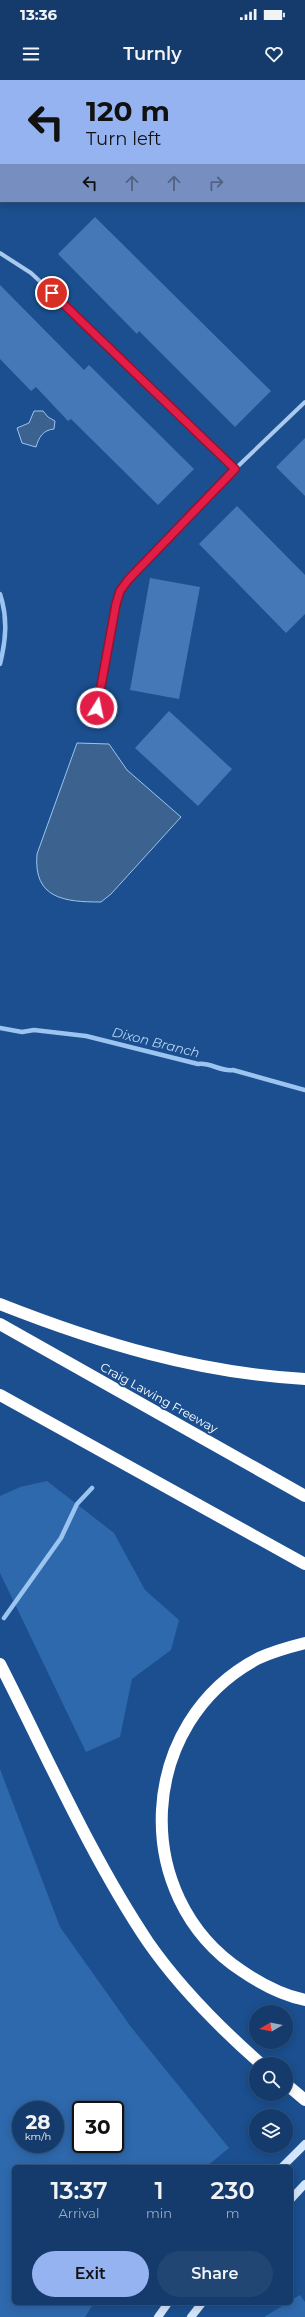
<!DOCTYPE html>
<style>
body{margin:0;font-family:Montserrat,sans-serif;background:#214673;color:#f1f3f6;height:100vh;display:flex;flex-direction:column;font-size:15px;white-space:nowrap}
*{box-sizing:border-box;margin:0}
p{font-size:13px;color:#9dadc1}
.icon{flex:none;width:22px;height:22px;fill:none;stroke:currentColor;stroke-width:2;stroke-linecap:round;stroke-linejoin:round}
.map{position:relative;flex:1;overflow:hidden}
.details{position:absolute;left:12px;top:2085px;width:281px;height:140px;display:flex;flex-direction:column;background:#143b6b;border-radius:6px;box-shadow:0 2px 10px #0003,0 0 0 1px #33557e}
.details>*{flex:none}
.banner{position:absolute;left:0px;top:0px;width:305px;height:122px;box-shadow:0 2px 10px #0003,0 0 0 1px #33557e;background:#95b2f1;color:#111;overflow:hidden}
.needle{width:26px;rotate:261deg}
.buttons{position:absolute;left:249px;top:1925px;display:grid;gap:8px}
.buttons a{display:grid;place-items:center;width:44px;height:44px;border-radius:50%;background:#143b6b;box-shadow:0 2px 10px #0003,0 0 0 1px #33557e;font-size:20px}
.speed{position:absolute;left:12px;top:2021px;display:flex;gap:8px;font-size:20px;font-weight:700;text-align:center}
.speed>*{display:grid;place-content:center;width:52px;height:52px;border-radius:50%;background:#143b6b;box-shadow:0 2px 10px #0003,0 0 0 1px #33557e;line-height:1}
.speed small{font-size:10px;font-weight:400}
.speed .limit{border:2px solid #111;border-radius:6px;background:#fff;color:#111}
.pin{position:absolute;display:grid;place-items:center;width:34px;height:34px;color:#fff;margin:-17px;border:2px solid #fff;border-radius:50%;box-shadow:0 1px 4px #0007}
.me{position:absolute;width:44px;margin:-22px;rotate:10deg;stroke-linejoin:round;filter:drop-shadow(0 0 3px #0008)}
.turn{display:flex;align-items:center;gap:14px;height:84px;padding:0 20px;font-size:18px}
.turn .icon{width:52px;height:52px;stroke-width:2.5}
.turn b{display:block;font-size:28px;line-height:34px}
.lanes{display:flex;align-items:center;height:38px;padding:0 20px;background:#0003;justify-content:center;gap:20px;direction:ltr}
.lanes .off{opacity:.35}
.eta{display:flex;justify-content:space-evenly;align-items:center;height:68px;text-align:center}
.eta b{font-size:24px;font-weight:600;line-height:28px}
.action{display:flex;gap:8px;margin-top:auto;padding:8px 20px}
.action a{flex:1;height:46px;border-radius:24px;background:#95b2f1;color:#111;font-size:16px;font-weight:600;line-height:46px;text-align:center}
.action a+a{background:#214673;color:#f1f3f6}
.status{display:flex;justify-content:space-between;align-items:center;height:28px;padding:0 20px;background:#143b6b;direction:ltr}
.status svg{height:11px;fill:currentColor}
header{display:flex;justify-content:space-between;align-items:center;height:52px;padding:0 20px;background:#143b6b;font-size:18px;font-weight:600}
.map>svg:first-child{display:block}
.green{fill:#2e69ad;fill-rule:evenodd}
.water{fill:#3c6290;stroke:#9cc4f0}
.lines{fill:none;stroke-linecap:round;stroke-linejoin:round}
.stream{stroke:#9cc4f0;stroke-width:4.5}
.building{fill:#4478b7}
.street{stroke:#a9c9ee;stroke-width:4}
.secondary{stroke:#d6e6fa;stroke-width:8}
.highway{stroke:#fff;stroke-width:12}
.route-casing{stroke:#92132f;stroke-width:10}
.route{stroke:#e11d48;stroke-width:7}
.labels{text-anchor:middle;stroke-width:4;stroke-linejoin:round;paint-order:stroke}
.street-label{font-size:12px;fill:#fff;stroke:#1b4f8f}
.water-label{font-size:13px;font-style:italic;fill:#b5d3f5;stroke:#1b4f8f}
</style>
<div class="status"><b>13:36</b><svg viewBox="0 0 49 12"><path d="M0 12V9h3v3zM5 12V6h3v6zM10 12V3h3v9zM15 12V0h3v12zM26 1h20v11H26zM47 4h2v5h-2z"/></svg></div>
<header><svg class="icon" aria-label="menu" viewBox="0 0 24 24"><path d="M4 6h16M4 12h16M4 18h16"/></svg>Turnly<svg class="icon" aria-label="heart" viewBox="0 0 24 24"><path d="M12 20l-8-8c-3-5 5-10 8-4 3-6 11-1 8 4z"/></svg></header>
<div class="map">
<svg width="305" height="2237" viewBox="0 0 305 2237">
<rect width="100%" height="100%" fill="#1b4f8f"/>
<g class="green">
<path d="M47,1401l67,52 31,57 34,30 -8,30 -39,29 -12,58 -34,15 -86,-179v-77l20,-9z"/>
<path d="M0,1689l60,158 71,100 98,121 -23,19h-192v136h80l-9,14h-85zM21,2030h34v34h-34zM81,2030h34v34h-34z"/>
<path d="M300,2215l5,7v15h-41l23,-14h4v-3z"/>
</g>
<g class="water">
<path d="M34,331h9l5,6 7,4 -1,8c-11,1 -15,8 -18,18l-14,-4 -5,-15 12,-5z"/>
<path d="M77,663l32,1 18,26 54,47 -70,77 -10,8c-36,0 -68,-3 -64,-48z"/>
</g>
<g class="lines">
<g class="stream">
<path d="M0,514c8,24 6,46 0,70"/>
<path d="M0,948l22,4 12,-2 52,6 112,28c12,-2 23,8 35,6l72,20"/>
<path d="M4,1538l57,-80 16,-34 15,-16"/>
</g>
</g>
<g class="building">
<path d="M95,137l176,174 -36,36 -96,-96 -2,3 -79,-80z"/>
<path d="M0,205l84,85 5,-5 105,104 -36,36 -87,-86 -3,2 -32,-34 -5,4 -31,-32z"/>
<path d="M305,358v58l-29,-29z"/>
<path d="M237,426l68,69v39l-19,19 -87,-89z"/>
<path d="M150,498l50,9 -21,112 -49,-9z"/>
<path d="M169,631l63,58 -34,37 -63,-58z"/>
</g>
<g class="lines">
<g class="street">
<path d="M0,173l31,20 73,68 131,128"/>
<path d="M86,640l11,-12 23,-117 8,-10 107,-112 70,-67"/>
</g>
<g class="secondary">
<path d="M282,2087l23,-23"/>
<path d="M291,2119l14,-15"/>
<path d="M158,2237l10,-14"/>
<path d="M191,2237l11,-14"/>
</g>
<g class="highway">
<path d="M0,1224c99,39 198,69 305,75"/>
<path d="M0,1244l305,172"/>
<path d="M0,1315l305,169"/>
<path d="M305,1563c-16,4 -31,8 -46,15 -122,63 -131,238 -17,313 19,13 40,24 63,29"/>
<path d="M0,1584c47,92 91,193 148,278 32,46 71,85 113,122"/>
<path d="M286,2004l19,16"/>
</g>
</g>
<g class="lines">
<defs>
<path id="route" d="M52,213l183,176 -107,111 -8,11 -4,13 -19,104"/>
</defs>
<use href="#route" class="route-casing"/>
<use href="#route" class="route"/>
</g>
<g class="labels">
<g class="street-label">
<text transform="translate(159 1318) rotate(29)" y="4">Craig Lawing Freeway</text>
</g>
<g class="water-label">
<text transform="translate(156 962) rotate(14)" y="5">Dixon Branch</text>
</g>
</g>
</svg>
<div class="buttons">
<a><svg class="needle" viewBox="-14 -14 28 28"><path d="M0-13l5 13h-10z" fill="#e53935"/><path d="M0 13l5-13h-10z" fill="#9dadc1"/></svg></a>
<a><svg class="icon" aria-label="search" viewBox="0 0 24 24"><circle cx="10" cy="10" r="6"/><path d="M15 15l6 6"/></svg></a>
<a><svg class="icon" aria-label="layers" viewBox="0 0 24 24"><path d="M12 4l9 5-9 5-9-5zM3 14l9 5 9-5"/></svg></a>
</div>
<div class="speed"><div>28<small>km/h</small></div><div class="limit">30</div></div>
<div class="pin" style="left:52px;top:213px;background:#d93025"><svg class="icon" aria-label="arrive" viewBox="0 0 24 24"><path d="M6 21V4h12l-3 4 3 4H6"/></svg></div>
<svg class="me" style="left:97px;top:628px" viewBox="-20 -20 40 40"><circle r="17" fill="#e11d48" stroke="#fff" stroke-width="3"/><path d="M0-11L8 9 0 5-8 9z" fill="#fff"/></svg>
<div class="banner">
<div class="turn"><svg class="icon" aria-label="left" viewBox="0 0 24 24"><path d="M17 20v-9H6M10 6l-5 5 5 5"/></svg><div><b>120 m</b>Turn left</div></div>
<div class="lanes"><svg class="icon" aria-label="left" viewBox="0 0 24 24"><path d="M17 20v-9H6M10 6l-5 5 5 5"/></svg><svg class="icon off" aria-label="ahead" viewBox="0 0 24 24"><path d="M12 20V5M6 11l6-6 6 6"/></svg><svg class="icon off" aria-label="ahead" viewBox="0 0 24 24"><path d="M12 20V5M6 11l6-6 6 6"/></svg><svg class="icon off" aria-label="right" viewBox="0 0 24 24"><path d="M7 20v-9h11M14 6l5 5-5 5"/></svg></div>
</div>
<section class="details">
<div class="eta">
<div><b>13:37</b><p>Arrival</p></div>
<div><b>1</b><p>min</p></div>
<div><b>230</b><p>m</p></div>
</div>
<div class="action"><a>Exit</a><a>Share</a></div>
</section>
</div>
